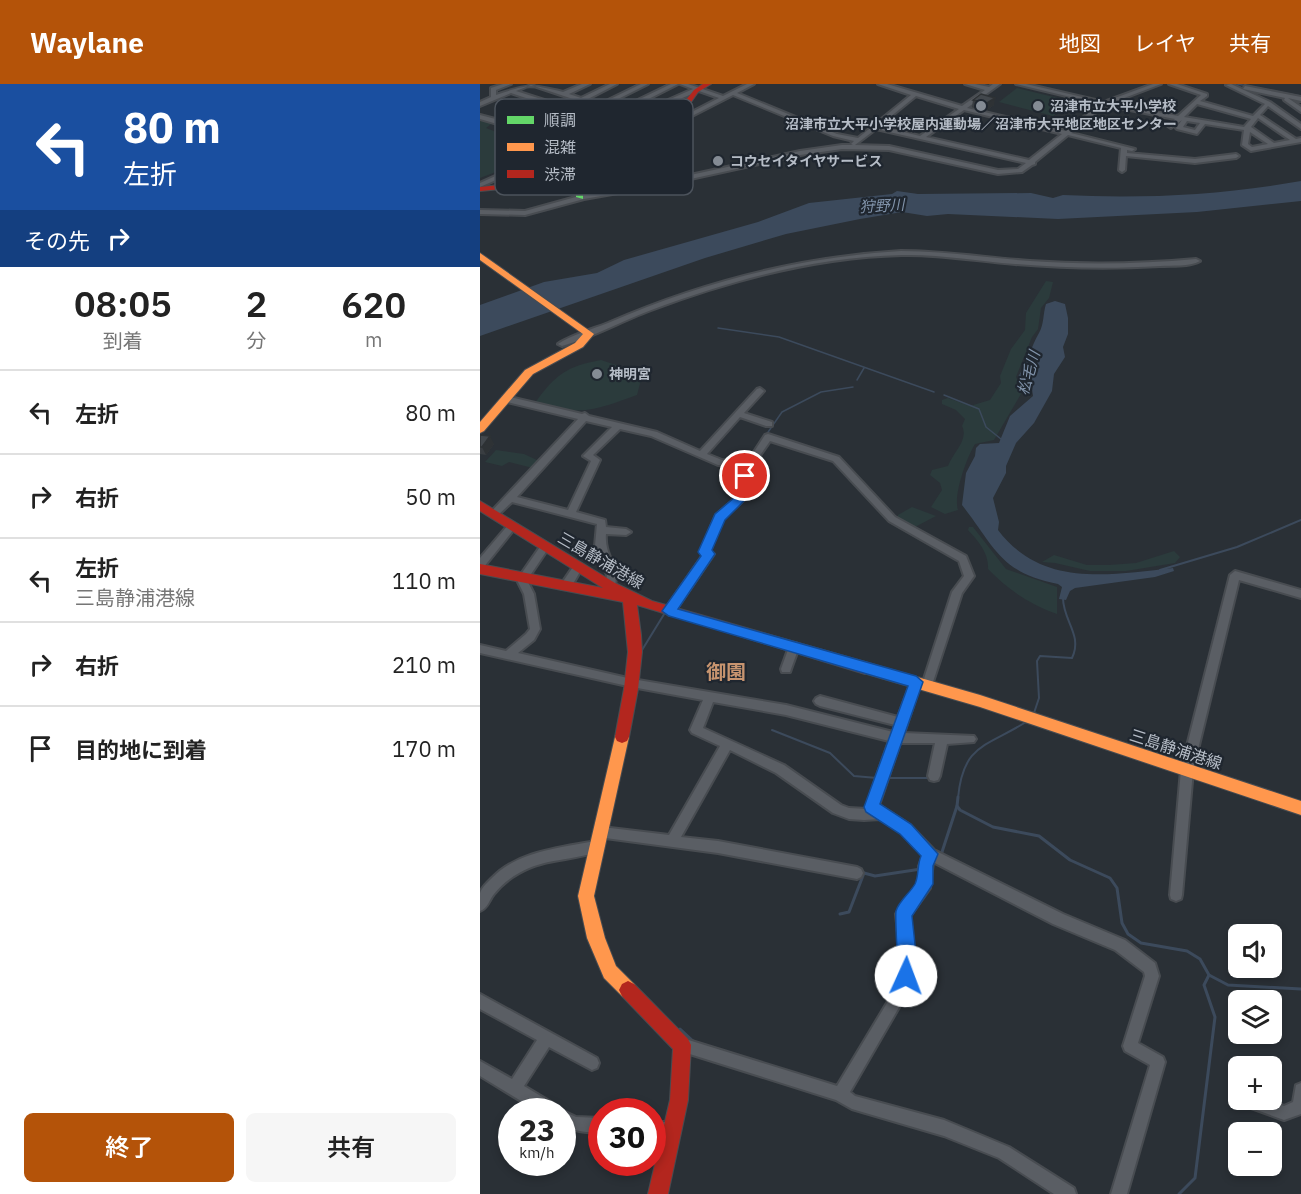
<!DOCTYPE html>
<html lang="ja">
<meta charset="utf-8">
<style>
body{margin:0;font-family:"IBM Plex Sans","Noto Sans JP",sans-serif;background:#f6f6f6;color:#222;height:100vh;display:flex;flex-direction:column;font-size:22px;white-space:nowrap}
*{box-sizing:border-box;margin:0}
p{font-size:20px;color:#767676}
.icon{flex:none;width:33px;height:33px;fill:none;stroke:currentColor;stroke-width:2;stroke-linecap:round;stroke-linejoin:round}
.map{position:relative;flex:1;overflow:hidden}
.details{display:flex;flex-direction:column;background:#fff;width:480px}
.details>*{flex:none}
.hud{background:#1a4fa0;color:#fff;overflow:hidden}
.buttons{position:absolute;left:748px;top:840px;display:grid;gap:12px}
.buttons a{display:grid;place-items:center;width:54px;height:54px;border-radius:9px;background:#fff;box-shadow:0 3px 9px #0003;font-size:30px}
.speed{position:absolute;left:18px;top:1014px;display:flex;gap:12px;font-size:30px;font-weight:700;text-align:center}
.speed>*{display:grid;place-content:center;width:78px;height:78px;border-radius:50%;background:#fff;box-shadow:0 3px 9px #0003;line-height:1}
.speed small{font-size:15px;font-weight:400}
.speed .limit{border:9px solid #d22;background:#fff;color:#111}
.pin{position:absolute;display:grid;place-items:center;width:51px;height:51px;color:#fff;margin:-26px;border:3px solid #fff;border-radius:50%;box-shadow:0 2px 6px #0007}
.me{position:absolute;width:66px;margin:-33px;rotate:2deg;stroke-linejoin:round;filter:drop-shadow(0 0 4px #0008)}
.turn{display:flex;align-items:center;gap:21px;height:126px;padding:0 24px;font-size:27px}
.turn .icon{width:78px;height:78px;stroke-width:2.5}
.turn b{display:block;font-size:42px;line-height:51px}
.then{display:flex;align-items:center;height:57px;padding:0 24px;background:#0003;gap:12px;font-size:22px}
.eta{display:flex;justify-content:space-evenly;align-items:center;height:102px;text-align:center}
.eta b{font-size:36px;font-weight:600;line-height:42px}
.action{display:flex;gap:12px;margin-top:auto;padding:12px 24px}
.action a{flex:1;height:69px;border-radius:9px;background:#b45309;color:#fff;font-size:24px;font-weight:600;line-height:69px;text-align:center}
.action a+a{background:#f6f6f6;color:#222}
ul{padding:0;list-style:none}
li{display:flex;align-items:center;gap:18px;height:84px;padding:0 24px;border-top:2px solid #e0e0e0}
li div{flex:1}
li b{display:block;font-size:22px}
li em{font-style:normal}
header{display:flex;align-items:center;gap:36px;box-sizing:border-box;height:84px;padding:0 30px;background:#b45309;color:#fff}
header strong{font-size:28px}
nav{display:flex;gap:33px;margin-inline-start:auto;font-size:21px}
main{display:flex;flex:1;min-height:0}
.map>svg:first-child{display:block}
.green{fill:#2b3b3c}
.water{fill:#3c4a5c}
.lines{fill:none;stroke-linecap:round;stroke-linejoin:round}
.stream-far2{stroke:#3c4a5c;stroke-width:1.5}
.stream-far1{stroke:#3c4a5c;stroke-width:2}
.stream{stroke:#3c4a5c;stroke-width:3}
.street-casing{stroke:#484c51;stroke-width:4}
.fast-casing{stroke:#484c51;stroke-width:2}
.slow-casing{stroke:#484c51;stroke-width:2}
.jam-casing{stroke:#484c51;stroke-width:2}
.street{fill:#5a5e64;fill-rule:evenodd}
.fast{fill:#63d668;fill-rule:evenodd}
.slow{fill:#ff974d;fill-rule:evenodd}
.jam{fill:#b3261e;fill-rule:evenodd}
.wall{fill:#393d41}
.shaded-wall{fill:#2e3235}
.building{fill:#42474c;stroke:#2e3235;stroke-width:1.5}
.route{fill:#1a73e8;stroke:#114b97;stroke-width:1.5}
.poi-dot{fill:#848b94;stroke:#1f262f;stroke-width:2}
.labels{text-anchor:middle;stroke-width:4.5;stroke-linejoin:round;paint-order:stroke}
.far-poi-label{font-size:14px;font-weight:bold;fill:#b5bcc6;stroke:#1f262f;text-anchor:start}
.far-water-label{font-size:15px;font-style:italic;fill:#8193aa;stroke:#1f262f}
.street-label{font-size:16px;fill:#b5bcc6;stroke:#1f262f}
.quarter-label{font-size:20px;font-weight:bold;fill:#c7946f;stroke:#1f262f}
.key{fill:#1f262f;stroke:#4c535c;stroke-width:1.5}
.key-label{font-size:16px;fill:#b5bcc6}
</style>
<header>
<strong>Waylane</strong>
<nav><a>地図</a><a>レイヤ</a><a>共有</a></nav>
</header>
<main>
<section class="details">
<div class="hud">
<div class="turn"><svg class="icon" aria-label="left" viewBox="0 0 24 24"><path d="M17 20v-9H6M10 6l-5 5 5 5"/></svg><div><b>80 m</b>左折</div></div>
<div class="then">その先<svg class="icon" aria-label="right" viewBox="0 0 24 24"><path d="M7 20v-9h11M14 6l5 5-5 5"/></svg></div>
</div>
<div class="eta">
<div><b>08:05</b><p>到着</p></div>
<div><b>2</b><p>分</p></div>
<div><b>620</b><p>m</p></div>
</div>
<ul>
<li><svg class="icon" aria-label="left" viewBox="0 0 24 24"><path d="M17 20v-9H6M10 6l-5 5 5 5"/></svg><div><b>左折</b></div><em>80 m</em></li>
<li><svg class="icon" aria-label="right" viewBox="0 0 24 24"><path d="M7 20v-9h11M14 6l5 5-5 5"/></svg><div><b>右折</b></div><em>50 m</em></li>
<li><svg class="icon" aria-label="left" viewBox="0 0 24 24"><path d="M17 20v-9H6M10 6l-5 5 5 5"/></svg><div><b>左折</b><p>三島静浦港線</p></div><em>110 m</em></li>
<li><svg class="icon" aria-label="right" viewBox="0 0 24 24"><path d="M7 20v-9h11M14 6l5 5-5 5"/></svg><div><b>右折</b></div><em>210 m</em></li>
<li><svg class="icon" aria-label="arrive" viewBox="0 0 24 24"><path d="M6 21V4h12l-3 4 3 4H6"/></svg><div><b>目的地に到着</b></div><em>170 m</em></li>
</ul>
<div class="action"><a>終了</a><a>共有</a></div>
</section>
<div class="map">
<svg width="821" height="1110" viewBox="0 0 821 1110">
<rect width="100%" height="100%" fill="#2a3036"/>
<g class="green">
<path d="M537,4l53,13 -17,15 -54,-14z"/>
<path d="M0,35l15,2 -9,7 34,13 80,-8 35,-8 16,9 -15,6 -11,-2 -23,10 -14,-6 9,-5h18v-4l-41,6 -5,8 -11,7 3,8 -47,3 -34,13z"/>
<path d="M566,197l7,1 -4,16 -8,10 -3,21 -6,8 -16,40 2,5 7,5 -31,53 -19,4c-8,13 -22,51 -17,66l-13,4 -14,-7 11,-17 -2,-7 -10,-8 2,-5 16,-4c5,-14 21,-26 14,-40l3,-7 -9,-9 -14,-6v-4l6,-2 22,8 20,-6 11,-17 -1,-7 11,-27 14,-19 1,-17z"/>
<path d="M121,276l27,9 3,6 10,5 -4,15c-45,16 -54,21 -102,8 20,-28 32,-37 66,-43z"/>
<path d="M16,366l28,4 15,7 -6,7 -24,-6 -7,4 -17,-4z"/>
<path d="M432,423l24,9 -23,12 -15,-9v-4z"/>
<path d="M489,443h4l33,42 51,18v27c-26,-9 -49,-24 -69,-45 1,-16 -10,-28 -20,-39z"/>
<path d="M694,467l6,6 -5,6 -49,8h-36l-35,-8 -13,-1 12,-7 33,10h22l27,-2z"/>
</g>
<g class="water">
<path d="M821,97v20l-104,11 -139,7 -110,-5 -21,2 -25,-4 -42,7 -74,15 -81,24 -225,78v-31l64,-23 53,-9 27,-13 134,-38 51,-19 83,-9 5,-3 21,3 113,-1 22,5 10,-3c80,4 159,0 238,-14z"/>
<path d="M575,217l10,3 3,14v16l-5,13 2,10 -11,17 -2,17 -18,32 -18,20 -10,23v7l-13,25 6,24 -1,8c44,58 111,45 175,38l1,3 -19,6 -80,11 -5,3 -4,9 -7,-1 3,-12 -4,-3c-58,-11 -63,-37 -96,-79l4,-32 9,-17 1,-8 4,-4 19,-1 11,-27 23,-20 -1,-7 -14,-12c9,-14 13,-30 21,-44 5,-8 4,-20 7,-29z"/>
</g>
<g class="lines">
<g class="stream-far2">
<path d="M757,0l64,12"/>
<path d="M238,244l61,9 155,55"/>
<path d="M377,296l7,-12"/>
<path d="M464,311l35,14 7,18 15,12"/>
<path d="M262,402l-1,-8 7,-17 34,-49 39,-20 32,-5"/>
</g>
<g class="stream-far1">
<path d="M257,422l9,-8"/>
<path d="M680,486l77,-23 64,-27"/>
<path d="M159,571l27,-44"/>
<path d="M554,629l5,-15 -2,-37 3,-5 32,2c11,-23 -9,-37 -9,-60"/>
<path d="M292,646l58,23 24,23 23,2"/>
<path d="M406,694h45"/>
<path d="M478,714c5,-54 28,-51 68,-76"/>
</g>
<g class="stream">
<path d="M478,713l-1,9 3,4 33,17 46,9 31,24 40,18 7,10 5,35 6,11 13,9 46,8 13,8 9,16 19,10 73,4"/>
<path d="M461,771l16,-49"/>
<path d="M360,830l9,-2 15,-39 11,3 46,-7"/>
<path d="M200,945l14,13"/>
<path d="M699,1110l16,-16 20,-161 -11,-32 5,-10"/>
</g>
<defs>
<g id="street">
<path d="M23,0h8l-15,6v5c33,-11 33,-11 67,-3l19,-8h8l-21,10 12,4 29,-14h7l-31,16 14,4 41,-20h7l-44,22 11,5 56,-27h7l-59,30 4,1 36,-11 34,-15 -13,-5h8l35,12 24,-12h7l-17,9 100,41 21,4 53,-43 -33,-11h9l75,22 23,-16 -20,-6h10l14,3 4,-3h7l-33,24 99,23 34,-27 -84,-20h10l78,18 49,-18h8l-50,19 67,13 23,-21 -32,-11h8l30,10v2l-7,5 53,15 12,-12 -39,-19 5,-1 39,18 31,22v5l-33,-23 -8,9 36,24 5,-1v4l-50,9 -9,-6 2,-15 -39,-6 -8,10 -20,-5 -1,-1 6,-8 -11,8 -3,-2 7,-7 -70,-14 -34,28 64,16 -3,2 -5,-1v3l68,6 41,-5 3,2 -3,2 -41,5 -69,-7 -1,14 -3,2 -3,-2 2,-22 -53,-13 -33,27v2l-3,1 -10,7 -24,2 -109,-24 -47,-1 -42,6 -137,30 -79,14 -59,16 -45,-1v-4l45,1 58,-16 80,-14 137,-30 42,-6h11l-2,-1 3,-3 -21,-5 -100,-41 -43,22 -13,2v-2l9,-2 33,-17 -20,-7 -36,15 -35,12 10,5 29,6v2l-2,1 -31,-7 -12,-6 -44,15 -57,-3 -41,-12v-4l42,11 37,-17 -48,-16 -31,13v-4l11,-5v-9zM51,1l45,15 -13,6 -47,-15zM436,12l43,13 -39,27 -41,-10zM102,18l16,5 20,10 -40,13 -49,-3zM717,20l54,15 -7,8 -60,-10zM484,26l98,24 -33,26 -103,-23zM778,34l32,22 -16,3 -23,-16zM707,37l13,2 -5,7 -12,-3zM396,45l150,34 -8,6 -20,1 -109,-24 -34,-1zM770,48l18,12 -16,3 -4,-3z"/>
<path d="M765,2l56,11v4l-13,-3 13,9v5l-17,-12 1,-2 -42,-9z"/>
<path d="M163,56l5,1 -69,25 -56,2 -43,19v-4l40,-18 58,-3z"/>
<path d="M421,167c43,0 86,7 129,10 55,4 111,3 166,-2l4,2c-11,6 -28,4 -40,5 -49,3 -97,2 -145,-2 -38,-3 -76,-10 -113,-9 -85,2 -168,24 -248,54 -31,11 -60,28 -92,37l-4,-2c13,-9 35,-15 50,-21 94,-41 192,-66 293,-72z"/>
<path d="M280,304l4,3 -20,22 28,9v4h-6l-26,-9 -33,37 15,6 26,1 17,-26 3,-1 71,23 56,60 71,39 8,20 -12,17 -31,95h-8l-1,-3 30,-93 12,-16 -5,-15 -70,-40 -56,-60 -63,-20 -16,23 -7,33 -24,22 -13,32 4,3 -2,3 -39,57 -4,1 -5,-4 39,-56 -3,-3 16,-37 22,-19 7,-29 -27,-2 -67,-29 -31,-7 -27,26 7,5 -24,52 29,8 1,7 20,2 5,3 -5,3 -20,-1c-2,22 13,31 9,52l-5,4 -5,-4 2,-11 -12,-29 2,-22 -85,-22 -15,14h-6l-2,-2 89,-95 -75,-18v-4l3,-1 76,18 3,-1 4,3 68,16 43,19 57,-62zM106,337l26,6 -29,29 8,5 -23,49 -51,-13z"/>
<path d="M32,439l5,3 -2,2 -32,40 -3,1v-11l29,-34z"/>
<path d="M65,459l5,3 -23,34 7,14 6,35 -6,11 -16,13 114,26 154,26 107,27 2,-7 -75,-19 -4,-2 -2,-3 2,-3 4,-2 78,21 13,-35 1,-3h8l1,3 -17,51 70,3 2,3 -2,3 -27,2 -7,32 -2,4 -4,1 -4,-1 -2,-4 7,-33h-35l-21,62 31,20 24,25 129,64 62,26 30,23 4,13 -21,67 25,14 2,5 -38,132h-16l39,-129 -25,-14 -2,-5 22,-70 -1,-4 -29,-22 -62,-26 -120,-62 -3,26 -20,28 5,47 -6,27 -59,102 5,4 89,24 65,27 65,41 2,6h-22l-55,-36 -55,-22 -92,-27 -16,-9 -159,-50 -2,-5 2,-5 5,-2 155,48 59,-98 5,-25 -5,-49 23,-32v-16l4,-10 -21,-23 -22,-14 -16,1 -15,-1 -16,-6 -57,-40 -46,-23 -49,87 37,4 139,26 4,2 2,4 -2,4 -4,2 -139,-26 -120,-16 -2,-4 2,-4 4,-2 67,8 51,-89 -28,-13 -2,-3 13,-30 -71,-13 -152,-34v-8l26,6 20,-17 4,-5 -6,-35 -7,-14 25,-36zM233,618l73,13 103,26 -23,66 1,2 -18,-1 -8,-3 -57,-40 -81,-37z"/>
<path d="M98,479l5,4 -2,3 -11,19h-8l-1,-3 1,-3 13,-19z"/>
<path d="M755,487l66,19v8l-62,-18 -46,190 -11,125 -1,4 -5,2 -5,-2 -1,-4 11,-125 49,-195z"/>
<path d="M314,559l4,1 1,3 -8,22 -1,3h-8l-1,-3 8,-22 1,-3z"/>
<path d="M115,757l4,2 2,4 -2,4c-26,10 -55,7 -80,22 -9,5 -18,12 -25,21 -5,6 -6,14 -14,17 0,-5 0,-13 0,-18 2,-6 8,-11 12,-15 26,-27 68,-30 103,-37z"/>
<path d="M0,910l117,64 2,5 -2,5 -5,2 -43,-23 -25,39 35,21 2,3 15,7 26,1v15c-15,-1 -27,-1 -40,-8v-13h-23l-59,-36v-15l32,18 25,-39 -57,-31z"/>
<path d="M821,999v31l-17,6 -41,-15 -2,-5h26l17,6 9,-4 3,-17z"/>
<path d="M172,1038h20l5,3 3,5 -3,5 -5,3 -20,-1z"/>
</g>
<path id="fast" d="M96,95l7,2v18l-7,-2z"/>
<g id="slow">
<path d="M0,169l114,81 -11,13 -50,27 -49,57 -4,2v-11l45,-52 50,-27 8,-9 -103,-74z"/>
<path d="M385,578l115,33 321,106v14l-321,-108 -120,-35 -2,-4 2,-4z"/>
<path d="M142,647l5,2 2,4 -35,159 11,42 11,28 18,18 3,6 -3,6 -6,3 -6,-3 -18,-18 -17,-40 -9,-42 37,-159 2,-4z"/>
</g>
<g id="jam">
<path d="M223,0h8l-13,8 -25,36 -84,53 -109,10v-4l104,-10 83,-53 27,-34z"/>
<path d="M0,417l135,82 37,18 213,61 5,2 2,4 -2,4 -5,2 -228,-69 4,30 1,17 -4,37 -9,48 -2,4 -5,2 -5,-2 -2,-4 9,-48 4,-37 -5,-50 -143,-28v-10l123,24 -123,-77z"/>
<path d="M148,897l6,3 54,55 3,6 -3,55 -20,94h-20l22,-94 3,-51 -51,-53 -3,-6 3,-6z"/>
</g>
</defs>
<use href="#street" class="street-casing"/>
<use href="#fast" class="fast-casing"/>
<use href="#slow" class="slow-casing"/>
<use href="#jam" class="jam-casing"/>
<use href="#street" class="street"/>
<use href="#fast" class="fast"/>
<use href="#slow" class="slow"/>
<use href="#jam" class="jam"/>
</g>
<g class="wall">
<path d="M493,16l21,5 -7,5 -15,-3z"/>
<path d="M0,351l14,9 -8,11 -6,-1z"/>
</g>
<g class="shaded-wall">
<path d="M515,14l-1,7 -7,5v-7z"/>
<path d="M10,352l4,8 -8,11 -4,-8z"/>
</g>
<g class="building">
<path d="M501,10l14,4 -8,5 -14,-3z"/>
<path d="M0,351l10,1 -8,11h-2z"/>
</g>
<path class="route" d="M265,388l6,4 -3,21 -23,23 -13,30 3,4 -37,55 238,67 7,6 -43,122 31,20 27,30 -5,12v18l-21,32 5,47 -5,19 -6,3 -6,-3c-2,-3 -5,-66 -4,-71 3,-10 14,-18 19,-27 4,-8 2,-19 6,-28l-21,-22 -34,-22 -2,-5 44,-121 -239,-70 -7,-5 39,-55 -3,-4 17,-38 21,-18 3,-20z"/>
<g class="poi-dot">
<circle cx="501" cy="22" r="6"/>
<circle cx="558" cy="22" r="6"/>
<circle cx="238" cy="77" r="6"/>
<circle cx="117" cy="290" r="6"/>
</g>
<g class="labels">
<g class="far-poi-label">
<text x="570" y="27">沼津市立大平小学校</text>
<text x="501" y="45" text-anchor="middle">沼津市立大平小学校屋内運動場／沼津市大平地区地区センター</text>
<text x="250" y="82">コウセイタイヤサービス</text>
<text x="129" y="295">神明宮</text>
</g>
<g class="far-water-label">
<text transform="translate(402 122) rotate(-3)" y="5">狩野川</text>
<text transform="translate(549 289) rotate(-74)" y="5">松毛川</text>
</g>
<g class="street-label">
<text transform="translate(121 476) rotate(30)" y="6">三島静浦港線</text>
<text transform="translate(696 665) rotate(18)" y="6">三島静浦港線</text>
</g>
<g class="quarter-label">
<text x="246" y="595">御園</text>
</g>
</g>
<rect x="15" y="15" width="198" height="96" rx="9" class="key"/>
<rect x="27" y="32" width="27" height="8" fill="#63d668"/>
<rect x="27" y="59" width="27" height="8" fill="#ff974d"/>
<rect x="27" y="86" width="27" height="8" fill="#b3261e"/>
<g class="key-label">
<text x="64" y="42">順調</text>
<text x="64" y="69">混雑</text>
<text x="64" y="96">渋滞</text>
</g>
</svg>
<div class="buttons">
<a><svg class="icon" aria-label="sound" viewBox="0 0 24 24"><path d="M4 9h4l5-4v14l-5-4H4zM17 9q2 3 0 6"/></svg></a>
<a><svg class="icon" aria-label="layers" viewBox="0 0 24 24"><path d="M12 4l9 5-9 5-9-5zM3 14l9 5 9-5"/></svg></a>
<a>+</a>
<a>−</a>
</div>
<div class="speed"><div>23<small>km/h</small></div><div class="limit">30</div></div>
<div class="pin" style="left:265px;top:392px;background:#d93025"><svg class="icon" aria-label="arrive" viewBox="0 0 24 24"><path d="M6 21V4h12l-3 4 3 4H6"/></svg></div>
<svg class="me" style="left:426px;top:892px" viewBox="-20 -20 40 40"><circle r="19" fill="#fff"/><path d="M0-13L10 11 0 6-10 11z" fill="#1a73e8"/></svg>
</div>
</main>
